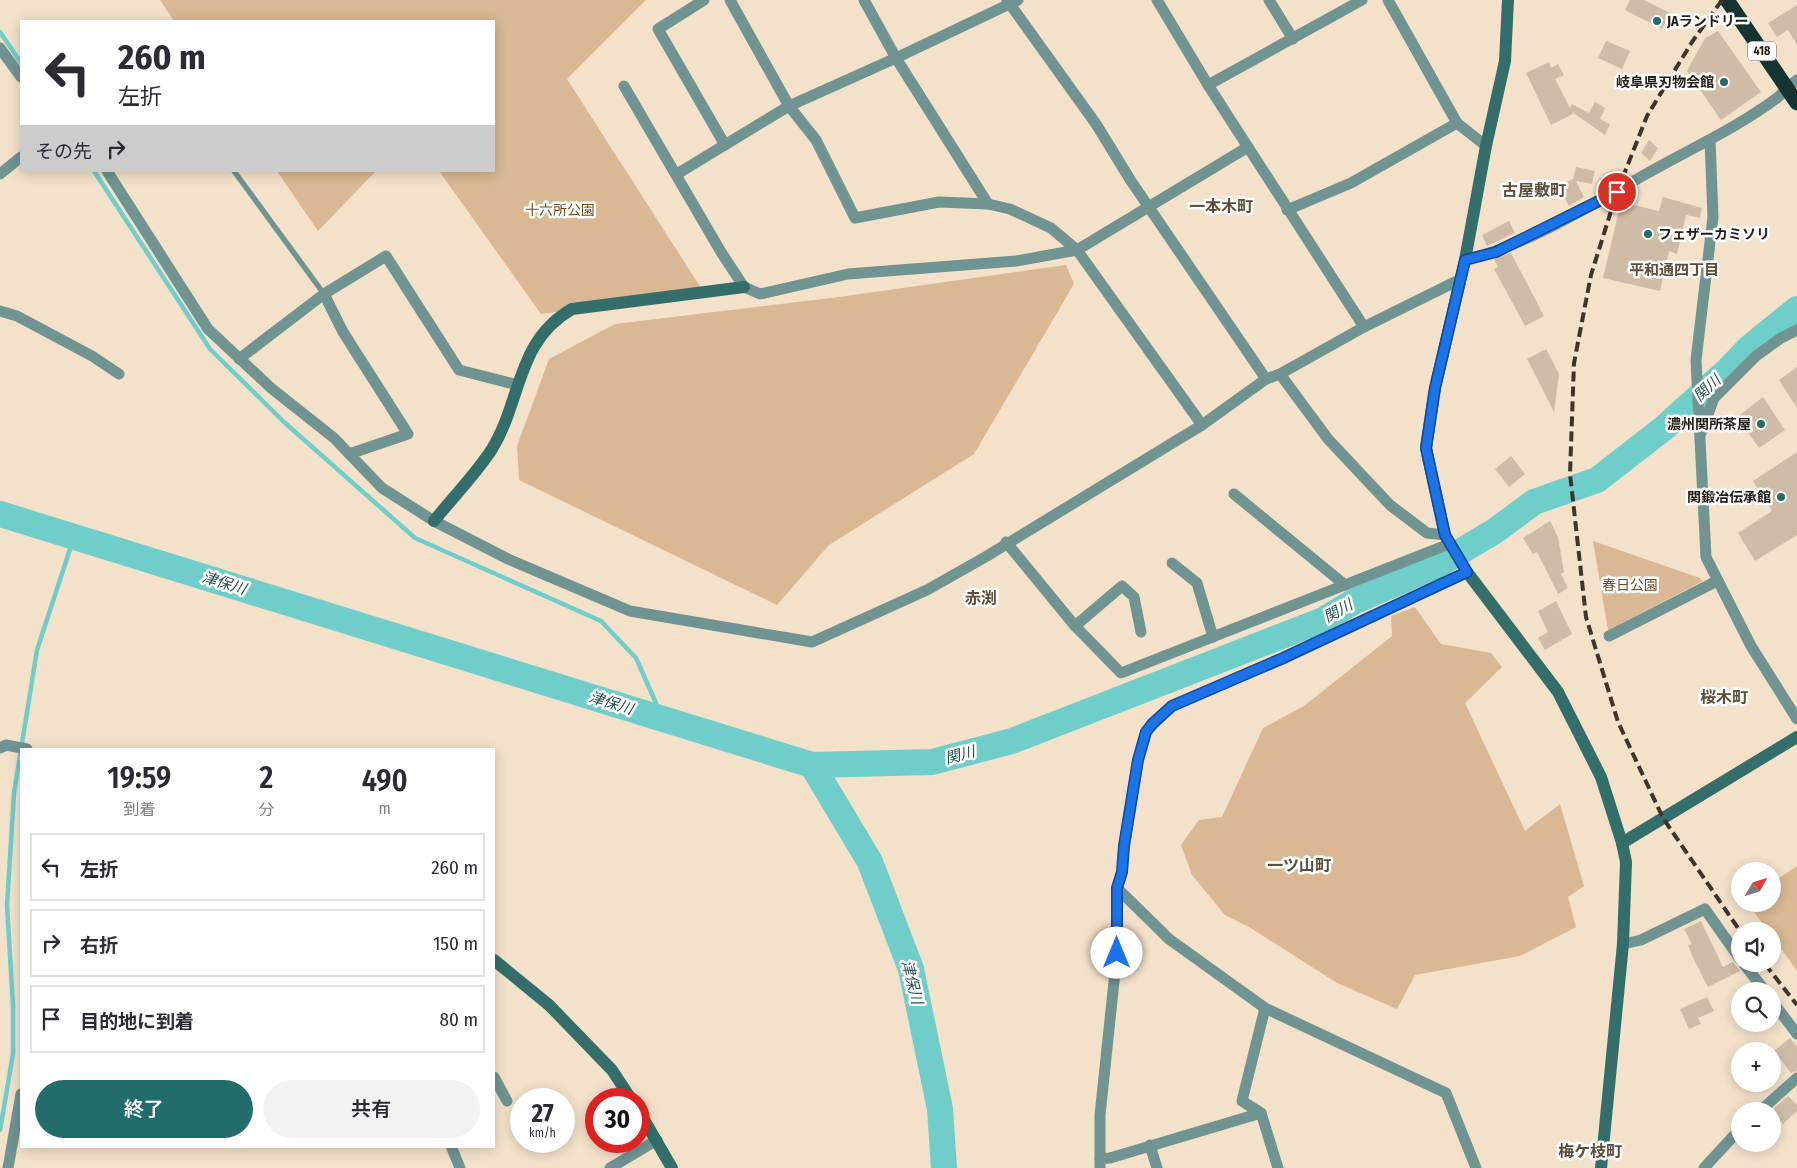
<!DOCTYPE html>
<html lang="ja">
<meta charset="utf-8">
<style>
body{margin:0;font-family:"Fira Sans Condensed","Noto Sans JP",sans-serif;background:#f2f2f3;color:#2b2b33;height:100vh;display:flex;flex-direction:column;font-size:19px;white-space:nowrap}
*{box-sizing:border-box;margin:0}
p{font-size:16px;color:#7c7c81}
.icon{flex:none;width:28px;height:28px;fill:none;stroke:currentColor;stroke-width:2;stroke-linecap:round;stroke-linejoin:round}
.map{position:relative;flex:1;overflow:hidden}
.details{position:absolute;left:20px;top:748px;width:475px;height:400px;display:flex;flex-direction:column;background:#fff;border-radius:0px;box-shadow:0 2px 12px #0003}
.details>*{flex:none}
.banner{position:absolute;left:20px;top:20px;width:475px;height:152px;border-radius:0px;box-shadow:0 2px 12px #0003;background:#fff;color:#2b2b33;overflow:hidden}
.needle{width:32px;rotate:51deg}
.controls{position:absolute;left:1731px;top:862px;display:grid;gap:10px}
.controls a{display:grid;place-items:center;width:50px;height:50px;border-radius:50%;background:#fff;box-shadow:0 2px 12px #0003;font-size:25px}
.speed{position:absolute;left:510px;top:1088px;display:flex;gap:10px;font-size:25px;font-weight:700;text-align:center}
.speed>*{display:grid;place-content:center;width:65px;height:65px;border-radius:50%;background:#fff;box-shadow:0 2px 12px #0003;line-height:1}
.speed small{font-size:12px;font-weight:400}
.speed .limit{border:8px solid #d22;background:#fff;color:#111}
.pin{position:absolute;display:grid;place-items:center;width:42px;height:42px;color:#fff;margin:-21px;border:2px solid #fff;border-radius:50%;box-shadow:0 1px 5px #0007}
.me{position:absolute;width:55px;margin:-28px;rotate:0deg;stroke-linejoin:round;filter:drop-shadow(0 0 4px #0008)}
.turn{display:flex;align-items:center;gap:18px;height:105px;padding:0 15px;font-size:22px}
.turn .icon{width:65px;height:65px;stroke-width:2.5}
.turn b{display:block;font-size:35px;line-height:42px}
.then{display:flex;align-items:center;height:48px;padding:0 15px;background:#0003;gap:10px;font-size:19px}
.eta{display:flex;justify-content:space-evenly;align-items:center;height:85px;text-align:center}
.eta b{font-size:30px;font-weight:600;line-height:35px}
.button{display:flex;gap:10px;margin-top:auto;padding:10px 15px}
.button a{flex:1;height:58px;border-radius:30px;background:#226d6b;color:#fff;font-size:20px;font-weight:600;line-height:58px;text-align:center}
.button a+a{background:#f2f2f3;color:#2b2b33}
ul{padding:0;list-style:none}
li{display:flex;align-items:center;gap:15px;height:68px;margin:0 10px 8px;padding:0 5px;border:2px solid #e1e1e2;border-radius:0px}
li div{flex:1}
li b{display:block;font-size:19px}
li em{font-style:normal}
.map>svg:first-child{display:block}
.green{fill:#d9b893}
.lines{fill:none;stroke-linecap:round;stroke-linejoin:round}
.stream{stroke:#6fceca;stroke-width:4.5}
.river{stroke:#6fceca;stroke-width:26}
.building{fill:#cfbca7}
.lane{stroke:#709492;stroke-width:5.5}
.street{stroke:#709492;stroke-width:11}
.secondary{stroke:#336e6b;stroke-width:12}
.highway{stroke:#153432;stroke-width:15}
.rail{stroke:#3d352b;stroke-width:4;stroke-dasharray:10 5;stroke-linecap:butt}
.route-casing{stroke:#114b97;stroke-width:12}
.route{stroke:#1a73e8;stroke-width:9}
.poi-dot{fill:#226d6b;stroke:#fff;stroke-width:2}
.labels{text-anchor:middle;stroke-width:5;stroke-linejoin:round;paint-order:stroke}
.shield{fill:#fff;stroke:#65605a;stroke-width:1}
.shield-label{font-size:12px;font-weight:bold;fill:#231c14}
.poi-label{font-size:14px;font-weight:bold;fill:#231c14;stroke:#fff;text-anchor:end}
.park-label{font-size:14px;fill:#6b4a20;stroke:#fff}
.neighbourhood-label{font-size:15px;font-weight:bold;fill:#5d4c39;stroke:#fff}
.water-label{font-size:15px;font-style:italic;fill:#234f4d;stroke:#fff}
.quarter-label{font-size:16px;font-weight:bold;fill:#5d4c39;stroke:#fff}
</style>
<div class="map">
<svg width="1797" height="1168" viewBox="0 0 1797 1168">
<rect width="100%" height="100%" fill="#f4e1ca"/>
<g class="green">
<path d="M160,0h486l-79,79 136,212 -162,23 -102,-143h55v-150h-320z"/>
<path d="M277,171h99l-58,60z"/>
<path d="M1066,265l8,19 -100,170 -145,91 -52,60 -258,-125 -2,-34 32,-87 66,-35 224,-27z"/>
<path d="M1593,541l107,37 3,3 -95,49z"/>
<path d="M1415,607l26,37 50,9 11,14 -37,36 60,128 35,-27 24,82 -16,11 8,30 -56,29 -105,19 -18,34 -60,-26 -88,-56 -24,-12 -33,-40 -11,-30 18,-25 23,-3 41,-89 41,-22 88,-70 -1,-20z"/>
<path d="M1797,866v105l-24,-34 -1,-6h-4l-20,-27h24l1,-22z"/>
</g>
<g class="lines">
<g class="stream">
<path d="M0,32l21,31"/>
<path d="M94,171l116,178 74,73 131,116 186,83 35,37 27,61"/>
<path d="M0,1130l13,-76v-49l-6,-99 7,-113 23,-143 37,-113"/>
</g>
<g class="river">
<path d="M0,514l812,251 120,-3 80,-21 311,-121 32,-19 81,-35 59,-35 39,-29 63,-22 67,-52 62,-56 24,-25 47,-38"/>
<path d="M812,765l58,97 41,107 29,140 4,59"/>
</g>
</g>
<g class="building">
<path d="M1630,0h14l26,13 -8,16 -37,-19z"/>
<path d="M1797,5v40l-9,-15 -11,7 -9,-14z"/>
<path d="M1718,31l43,61 -40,28 -34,-49 18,-33z"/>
<path d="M1606,41l24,10 -8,18 -24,-11z"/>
<path d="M1549,62l2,6 7,-4 6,11 -9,4 15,29 2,-4 17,9 6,-11 10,6 -5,11 10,5 -5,11 -33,-23 1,2 -22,11 -25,-52z"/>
<path d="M1649,140l9,8 -8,13 -9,-8z"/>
<path d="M1576,167l19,4 -3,13 -16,-3 8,16 -15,9 -11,-20 15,-7z"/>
<path d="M1663,197l39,11 -2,10 -14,-3 -9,39 -8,-3 -9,40 -57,-13 18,-76 38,9z"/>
<path d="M1509,221l6,12 -28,13 -5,-11z"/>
<path d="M1511,253l33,63 -19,10 -31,-57 4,-2 -4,-8z"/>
<path d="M1546,349l13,25 -5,38 -27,-53z"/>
<path d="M1797,367v41l-18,-28z"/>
<path d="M1763,397l22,33 -26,18 -22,-31z"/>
<path d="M1797,452v83l-42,26 -17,-28 34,-22 -19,-30z"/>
<path d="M1511,456l14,18 -16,13 -14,-18z"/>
<path d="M1550,521l8,16 6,35 -3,2 7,14 -10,6 -21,-42 -4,2 -10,-16z"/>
<path d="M1556,601l16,33 -27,16 -7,-12 10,-6 -10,-21z"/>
<path d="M1701,921l22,46 10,-5 7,9 -32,16 -14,-27 -6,-15 4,-1 -8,-15z"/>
<path d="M1707,997l7,14 -16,7 3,6 -12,5 -9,-20z"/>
<path d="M1790,1038l7,9v24l-6,2 -17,-22z"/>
<path d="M1788,1096l9,9v6l-14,13 -12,-13z"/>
</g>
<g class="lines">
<path class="lane" d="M234,171l90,123"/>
<g class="street">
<path d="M704,0l-46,29 67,116"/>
<path d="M730,0l59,106 27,34 39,78 84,-16 49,2 22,5 41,19 26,22 125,175"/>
<path d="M864,0l32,58 92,146"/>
<path d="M1007,0l89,124 35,57 135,198"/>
<path d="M1157,0l51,85 156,242"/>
<path d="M1269,0l24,39"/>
<path d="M1388,0l69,123 29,23"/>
<path d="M0,48l21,29"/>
<path d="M1208,85l154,-85"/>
<path d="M624,86l97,166 23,35 16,7 88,-20 168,-13 61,-11 171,-103"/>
<path d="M1710,140l3,77 -17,143 10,197 45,89 46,73"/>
<path d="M107,171l101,158 63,59 63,50 48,50 52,33 74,38 122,52 182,31 115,-52 60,-34 215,-131 64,-46 14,-5 84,-47 97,-48"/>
<path d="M0,174l21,-17"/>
<path d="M677,174l112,-68 107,-48 122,-58"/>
<path d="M1287,210l64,-27 106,-60"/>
<path d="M1465,260c65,-16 124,-54 181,-86 44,-25 91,-46 131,-76 7,-6 13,-13 20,-18"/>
<path d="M324,294l62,-38 73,114 59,15"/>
<path d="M0,311l17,5 75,40 27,18"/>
<path d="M239,359l85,-65 19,38 65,102 -59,20"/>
<path d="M1280,374l48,65 62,66 37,28 18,2"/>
<path d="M1701,433l13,-35 42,-42 25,-18 16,-8"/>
<path d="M1234,494l111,91"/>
<path d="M1006,542l69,84 46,47 328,-129"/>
<path d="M1172,563l25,20 16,54"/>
<path d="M1075,626l47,-40 12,11 7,35"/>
<path d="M1609,636l108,-55"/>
<path d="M0,748l6,-3 21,4"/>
<path d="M1117,888l52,51 96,69 181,85 30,75"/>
<path d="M1623,944l18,-4 64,-31 35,50"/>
<path d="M1744,964l21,27"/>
<path d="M1772,1001l25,33"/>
<path d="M1265,1008l-23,93 19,12 17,55"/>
<path d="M494,1077l13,24"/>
<path d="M1760,1111l37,-33"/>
<path d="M1150,1145l7,23"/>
<path d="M451,1146l9,22"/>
<path d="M1100,1159l10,-1 151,-45"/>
<path d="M8,1168l13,-74"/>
<path d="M610,1168l47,-28"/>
<path d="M1100,1168v-53l17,-162v-65l5,-16 2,-26 14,-86 8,-28 25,-26 112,-47 184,-87"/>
<path d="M1704,1168l36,-39"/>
</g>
<g class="secondary">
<path d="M1508,0l-3,61 -19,85 -21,114 -30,128 -9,60 19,87 22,37 91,120 43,85 21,66 4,19 -3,82 -22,224"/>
<path d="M434,521c19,-24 42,-47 58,-72 30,-49 24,-108 80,-140l172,-22"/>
<path d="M1622,843l175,-106"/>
<path d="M494,960l55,45 63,65 19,29"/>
<path d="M639,1111l33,57"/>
</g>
<path class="highway" d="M1727,0l70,103"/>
<g class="rail">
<path d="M1722,0l-30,42 -45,74 -30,76 -26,83 -17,88 -4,111 16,143 32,105 45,96 77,113"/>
<path d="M1765,964l32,41"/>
</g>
</g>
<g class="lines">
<defs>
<path id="route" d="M1117,953v-65l5,-16 2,-26 14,-86 8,-28 6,-8 20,-18 111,-48 184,-86 -22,-37 -19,-87 9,-60 30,-128 31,-8 121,-60"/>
</defs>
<use href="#route" class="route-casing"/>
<use href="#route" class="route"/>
</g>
<g class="poi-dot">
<circle cx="1657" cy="21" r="5"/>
<circle cx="1724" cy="82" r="5"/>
<circle cx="1648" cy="234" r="5"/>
<circle cx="1761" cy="424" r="5"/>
<circle cx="1781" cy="497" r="5"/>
</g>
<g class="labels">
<rect class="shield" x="1748" y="41.5" width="28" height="19" rx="4"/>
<g class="shield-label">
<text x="1762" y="55">418</text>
</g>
<g class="poi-label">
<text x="1667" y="26" text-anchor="start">JAランドリー</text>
<text x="1714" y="87">岐阜県刃物会館</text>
<text x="1658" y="239" text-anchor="start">フェザーカミソリ</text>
<text x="1751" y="429">濃州関所茶屋</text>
<text x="1771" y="502">関鍛冶伝承館</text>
</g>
<g class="park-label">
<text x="560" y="215">十六所公園</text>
<text x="1630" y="590">春日公園</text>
</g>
<g class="neighbourhood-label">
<text x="1674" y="275">平和通四丁目</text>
</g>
<g class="water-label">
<text transform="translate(1707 388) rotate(-43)" y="5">関川</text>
<text transform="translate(224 583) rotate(17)" y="5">津保川</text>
<text transform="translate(1338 611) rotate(-29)" y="5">関川</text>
<text transform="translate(611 703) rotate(17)" y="5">津保川</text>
<text transform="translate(960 755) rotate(-15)" y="5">関川</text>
<text transform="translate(912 982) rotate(76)" y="5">津保川</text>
</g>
<g class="quarter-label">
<text x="1534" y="196">古屋敷町</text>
<text x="1221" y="212">一本木町</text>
<text x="981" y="604">赤渕</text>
<text x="1724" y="703">桜木町</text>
<text x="1299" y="871">一ツ山町</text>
<text x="1590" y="1157">梅ケ枝町</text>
</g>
</g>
</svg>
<div class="controls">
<a><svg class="needle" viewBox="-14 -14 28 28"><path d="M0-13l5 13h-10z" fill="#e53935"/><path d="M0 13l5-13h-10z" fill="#7c7c81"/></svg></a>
<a><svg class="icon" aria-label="sound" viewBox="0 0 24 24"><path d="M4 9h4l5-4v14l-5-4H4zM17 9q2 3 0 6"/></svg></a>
<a><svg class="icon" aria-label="search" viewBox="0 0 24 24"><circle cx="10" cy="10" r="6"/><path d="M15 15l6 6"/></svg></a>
<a>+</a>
<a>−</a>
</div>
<div class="speed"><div>27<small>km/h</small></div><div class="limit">30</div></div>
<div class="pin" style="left:1617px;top:192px;background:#d93025"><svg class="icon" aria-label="arrive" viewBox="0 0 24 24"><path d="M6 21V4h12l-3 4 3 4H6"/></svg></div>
<svg class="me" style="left:1117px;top:953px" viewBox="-20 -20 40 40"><circle r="19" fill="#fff"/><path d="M0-13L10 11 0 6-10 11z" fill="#1a73e8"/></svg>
<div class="banner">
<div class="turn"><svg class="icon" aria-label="left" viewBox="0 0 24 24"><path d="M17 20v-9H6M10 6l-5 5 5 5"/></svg><div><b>260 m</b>左折</div></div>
<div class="then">その先<svg class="icon" aria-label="right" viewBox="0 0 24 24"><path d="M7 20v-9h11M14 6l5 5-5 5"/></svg></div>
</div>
<section class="details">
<div class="eta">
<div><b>19:59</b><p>到着</p></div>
<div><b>2</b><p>分</p></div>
<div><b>490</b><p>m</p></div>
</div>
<ul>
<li><svg class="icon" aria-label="left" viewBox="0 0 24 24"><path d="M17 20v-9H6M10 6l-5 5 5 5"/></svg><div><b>左折</b></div><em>260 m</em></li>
<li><svg class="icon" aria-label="right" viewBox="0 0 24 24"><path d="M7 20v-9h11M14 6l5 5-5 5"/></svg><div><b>右折</b></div><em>150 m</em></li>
<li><svg class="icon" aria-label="arrive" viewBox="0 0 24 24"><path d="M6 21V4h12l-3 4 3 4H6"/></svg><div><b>目的地に到着</b></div><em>80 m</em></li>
</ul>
<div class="button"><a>終了</a><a>共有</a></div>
</section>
</div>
